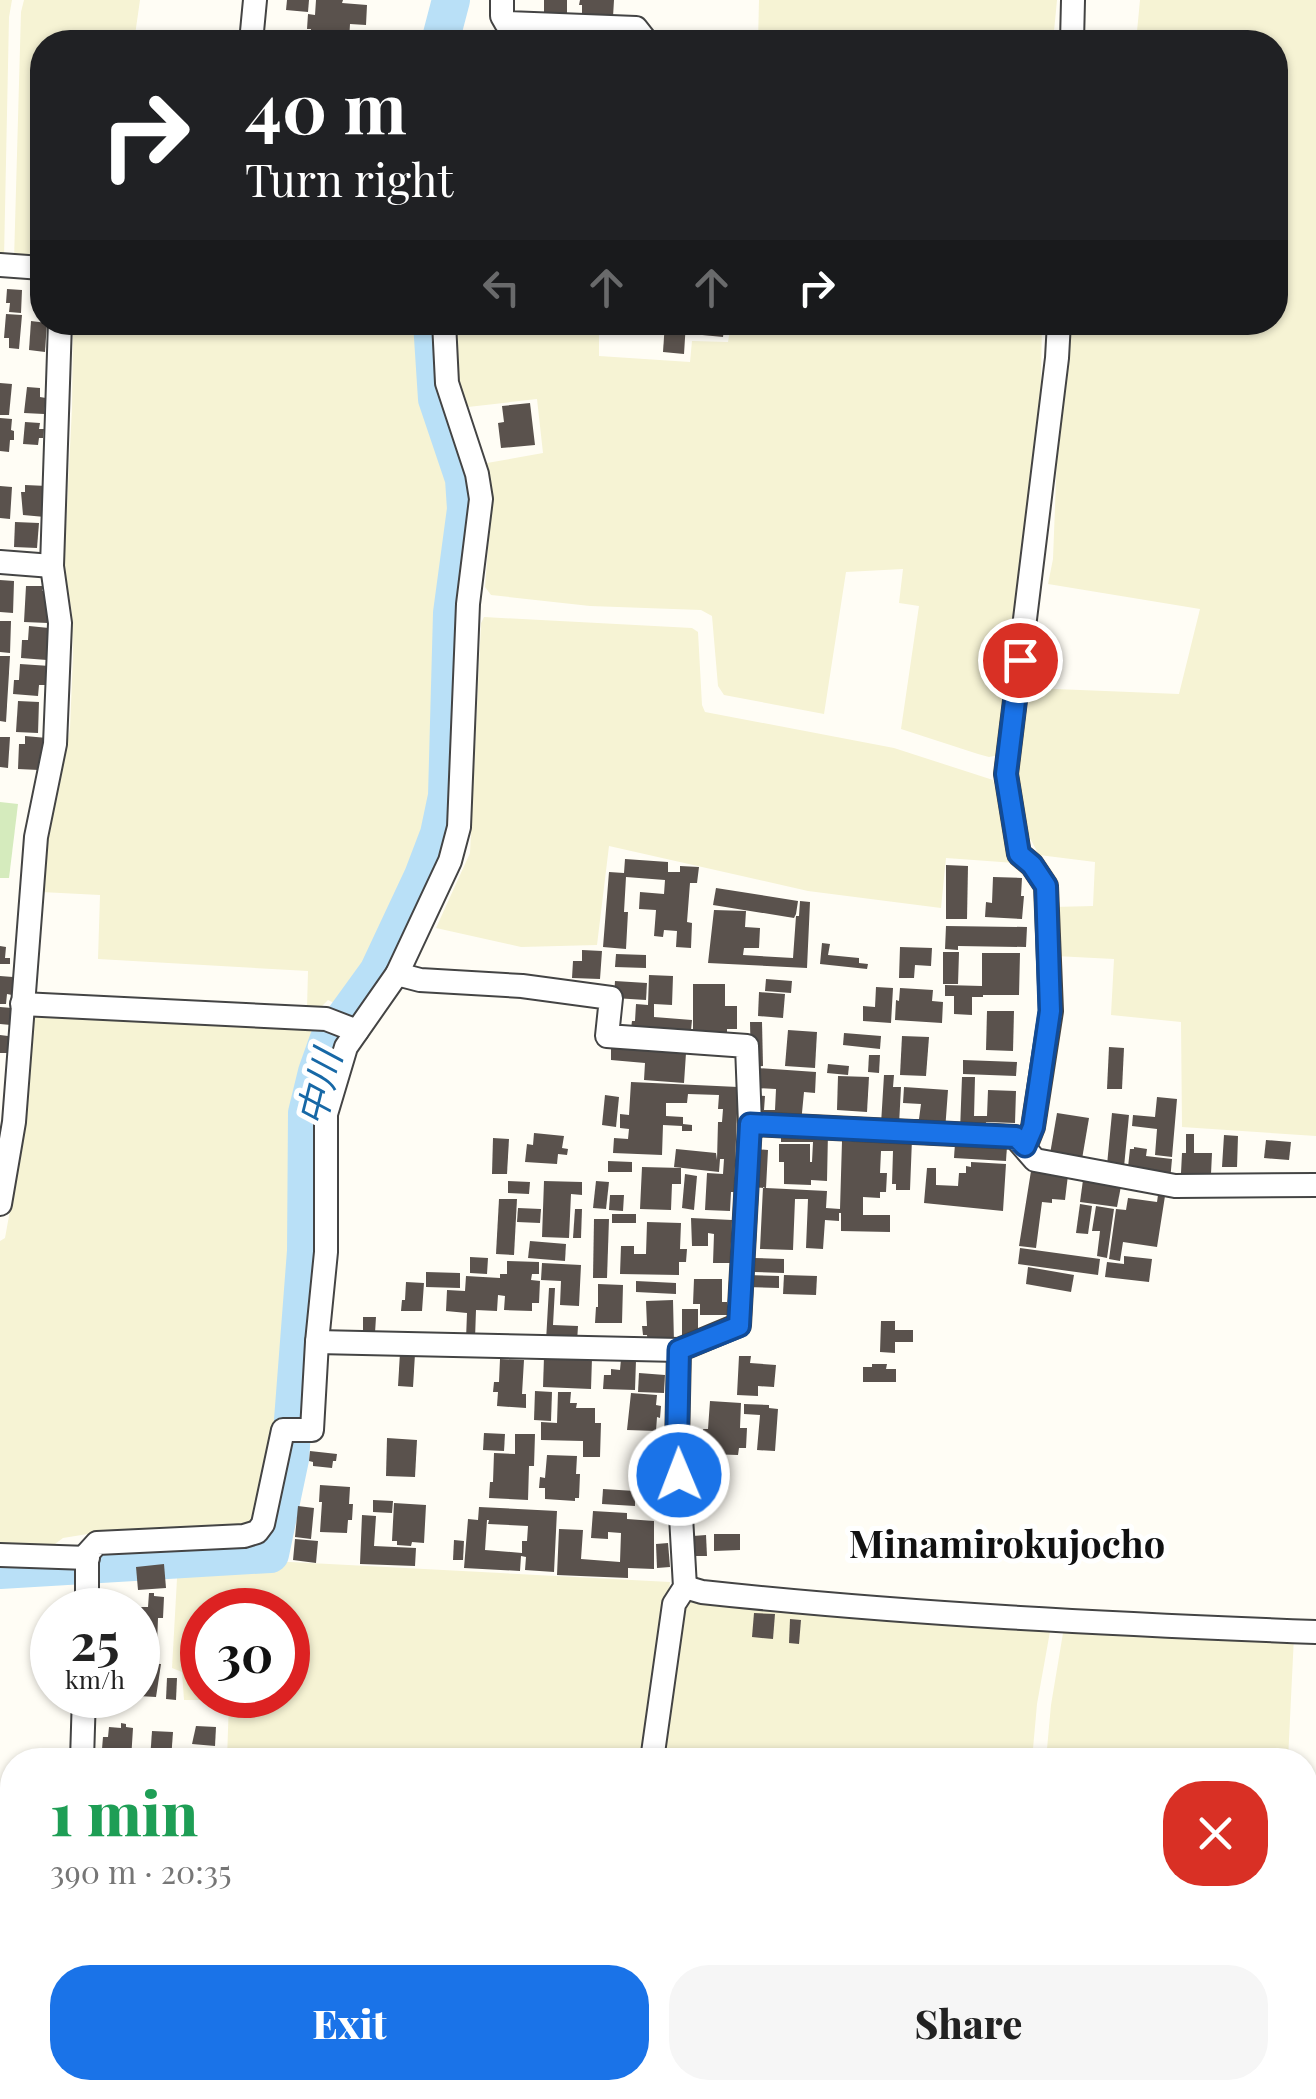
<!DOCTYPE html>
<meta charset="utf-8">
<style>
body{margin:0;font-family:"Playfair Display","Noto Sans JP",serif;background:#f6f6f6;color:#222;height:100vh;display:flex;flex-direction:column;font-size:38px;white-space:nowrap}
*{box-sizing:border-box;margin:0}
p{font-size:32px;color:#767676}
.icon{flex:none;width:55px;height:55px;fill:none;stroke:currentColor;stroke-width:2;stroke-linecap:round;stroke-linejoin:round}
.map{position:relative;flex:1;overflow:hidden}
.drawer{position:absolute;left:0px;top:1748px;width:1318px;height:352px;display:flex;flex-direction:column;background:#fff;border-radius:40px 40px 0 0;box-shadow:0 2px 8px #0004}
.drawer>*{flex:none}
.hud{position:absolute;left:30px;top:30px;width:1258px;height:305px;border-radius:40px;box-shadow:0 2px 8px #0004;background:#202124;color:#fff;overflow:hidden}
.speed{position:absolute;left:30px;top:1588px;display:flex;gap:20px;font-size:50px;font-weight:700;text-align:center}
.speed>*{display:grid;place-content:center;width:130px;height:130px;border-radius:50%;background:#fff;box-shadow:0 2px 8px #0004;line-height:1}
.speed small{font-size:25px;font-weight:400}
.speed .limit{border:15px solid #d22;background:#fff;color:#111}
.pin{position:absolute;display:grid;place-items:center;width:85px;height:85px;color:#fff;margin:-42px;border:5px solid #fff;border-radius:50%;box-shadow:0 2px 10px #0007}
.me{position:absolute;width:110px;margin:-55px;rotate:359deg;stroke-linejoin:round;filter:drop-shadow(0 0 8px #0008)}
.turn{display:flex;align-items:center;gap:35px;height:210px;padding:0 50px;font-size:45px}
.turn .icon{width:130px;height:130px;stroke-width:2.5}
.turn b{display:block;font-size:70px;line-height:85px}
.lanes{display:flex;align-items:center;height:95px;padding:0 50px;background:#0003;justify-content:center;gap:50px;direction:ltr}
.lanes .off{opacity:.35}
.round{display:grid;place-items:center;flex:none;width:105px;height:105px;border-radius:40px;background:#f6f6f6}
.head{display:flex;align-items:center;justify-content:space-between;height:170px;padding:0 50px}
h1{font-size:60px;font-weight:800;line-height:75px;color:#1e9e55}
.action{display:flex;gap:20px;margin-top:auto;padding:20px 50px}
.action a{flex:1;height:115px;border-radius:40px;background:#1a73e8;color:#fff;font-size:40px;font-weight:800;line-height:115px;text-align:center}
.action a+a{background:#f6f6f6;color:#222}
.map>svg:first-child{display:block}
.farmland{fill:#f6f3d4;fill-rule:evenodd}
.green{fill:#d5ebbd}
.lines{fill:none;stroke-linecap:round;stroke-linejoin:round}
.river{stroke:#b9e0f7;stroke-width:38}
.building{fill:#5a524d;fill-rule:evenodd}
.street-casing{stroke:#444;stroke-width:26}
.street{stroke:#fff;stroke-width:22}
.route-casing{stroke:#114b97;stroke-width:25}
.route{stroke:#1a73e8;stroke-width:18}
.labels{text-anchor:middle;stroke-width:10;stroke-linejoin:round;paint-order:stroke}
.water-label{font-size:38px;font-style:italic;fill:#1768a6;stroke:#fff}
.neighbourhood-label{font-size:38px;font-weight:bold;fill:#111;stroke:#fff}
</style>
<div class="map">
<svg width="1316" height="2099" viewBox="0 0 1316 2099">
<rect width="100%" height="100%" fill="#fffdf5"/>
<g class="farmland">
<path d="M0,0h12l-3,17 -5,242h-4z"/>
<path d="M24,0h116l-6,42h-92v218l-28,1 7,-249z"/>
<path d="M759,0h298l-4,42h-295z"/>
<path d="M1140,0h176v1136l-134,-9 -1,-105 -70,-7 3,-56 -59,-3 -2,-49 40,-1 2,-44 -56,-7 -14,-26 -8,-56 14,-85 148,6 21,-85 -152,-25 5,-25 9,-236 213,-1v-280h-139z"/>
<path d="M73,323h353l2,65 26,82 4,35 -6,38 -6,82 -4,171 -5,30 -26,69 -24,45 -40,58v5l-9,2 -10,-5 -9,9 -12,-1 1,-37 -210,-12 2,-64 -59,-3 10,-73 6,-20 13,-71 3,-72 -1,-42 -8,-48 8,-158z"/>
<path d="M455,323h144v33l91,6 2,-21 36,1 3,-19h311l-2,108 -41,324 -10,2 -11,-3 -77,-25 18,-123 -20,-3 4,-34 -57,3 -22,142 -100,-19 -6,-9 -6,-70 -11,-6 -111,-4 -99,-11 -6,-8 6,-77 -2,-40 -2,-7 56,-10 -6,-54 -69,8 -10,-28z"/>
<path d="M484,617l208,11 6,4 4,73 3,7 189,36 99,32 22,83 -69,-5 -5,50 -133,-17 -199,-45 -12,99 -76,2 -85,-19 34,-75 11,-230z"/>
<path d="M33,1012l293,15 -20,51 -7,53v112l-9,173 -14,3 -13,73 -10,30 -6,4 -141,5 -43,7 -20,15 -43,-2v-310l5,-3 16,-89z"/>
<path d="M178,1561l113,1 379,20 -19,178h-424l2,-60h-45l-2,-28 -10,-4zM202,1610h86v85h-86z"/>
<path d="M694,1599l357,27 -14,78 -5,56h-368l17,-152z"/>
<path d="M1064,1627l114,12 116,-3 -6,124h-242l5,-55z"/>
<path d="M302,2088h285l-2,11h-284z"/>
<path d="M601,2088h59l-1,11h-59z"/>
<path d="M672,2088h343l-2,11h-342z"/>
<path d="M1028,2088h242l-1,11h-243z"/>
</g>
<path class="green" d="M0,802l18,2 -9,74h-9z"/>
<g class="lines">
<g class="river">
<path d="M440,42l11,-42"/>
<path d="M0,1570l270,-16 20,-95 16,-208 1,-138 10,-41 11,-31 50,-69 45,-96 16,-42 8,-38 5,-183 14,-104 -2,-30 -27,-80 -5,-77"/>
<path d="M1305,2067l11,-219"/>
</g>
</g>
<g class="building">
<path d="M287,0h22l-1,12 -22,-2z"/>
<path d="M316,0h27l-1,3 25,2 -1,20 -16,-1 -1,17 -39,-2 1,-10h-4l1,-15 7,1z"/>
<path d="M544,0h23v17h-19v-5h-4z"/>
<path d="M580,0h34l-1,17 -31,-1v-11h-3z"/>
<path d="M503,31l20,2 -1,9h-20z"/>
<path d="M7,289l15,1 -1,23 -12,-1 1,-9h-4z"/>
<path d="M34,290l8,1v12l-9,-1z"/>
<path d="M6,314l16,1 -3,34 -10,-1v-10h-5z"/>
<path d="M31,321l16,2 -2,29 -16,-2z"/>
<path d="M614,322h38v8l-38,-2z"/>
<path d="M665,322h21l-2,32 -21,-2z"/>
<path d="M693,322h32l-2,15 -31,-3z"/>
<path d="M0,383l12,1 -3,31h-9z"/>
<path d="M27,387l13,1v9l6,1 -2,16 -20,-1z"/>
<path d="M530,403l5,42 -34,3 -3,-25 6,-1 -2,-16z"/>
<path d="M0,418l12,1 -1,11 3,1v9h-4l-1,12 -9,-1z"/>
<path d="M25,422l15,1 -1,6h5l-1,9h-4l-1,7 -15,-1z"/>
<path d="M25,485l22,1 -2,31 -22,-2 -2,-23h4z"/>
<path d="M0,486l12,1 -2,32 -10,-1z"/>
<path d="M15,522l24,1 -2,25 -23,-1z"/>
<path d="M0,580l14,1 -1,32 -13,-1z"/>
<path d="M26,586h16v5h5l1,32 -24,-1z"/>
<path d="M0,621h11l-1,32 -10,-1z"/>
<path d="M29,626l20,2 -2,32 -26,-2 1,-18h6z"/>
<path d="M0,656h10l-4,66 -6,-1z"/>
<path d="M20,664l30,2 -1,19h-10l-1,11 -25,-2 1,-14h5z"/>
<path d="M18,701l21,1 -1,31 -22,-1z"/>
<path d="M25,736l22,2 -1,19 -6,-1 -1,14 -21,-1 1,-25h6z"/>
<path d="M0,737h10l-2,31 -8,-1z"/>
<path d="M625,859l43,3v10h12v-6l19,1 -2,16h-7l-3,39 5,1 -1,25 -15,-1 1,-16 -13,-1 -1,7 -9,-1 2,-26 -17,-1 1,-17 24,2 1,-14 -39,-3 -2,35h4l-2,37 -23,-2 6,-75 15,1z"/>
<path d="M946,865l22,1 -1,53h-21z"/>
<path d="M993,877l29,1 -1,18h3l-2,23 -37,-2 1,-15 6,1z"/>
<path d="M716,888l82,13 -2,13 -2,4 -81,-13z"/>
<path d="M800,901l10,1 -3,66 -99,-5 6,-53 32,1 -1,16 15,1 -1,20h-15l-1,7 50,3 3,-42h3z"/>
<path d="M946,926l81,1 -1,20 -68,-1v4l-13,-1z"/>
<path d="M822,943l8,1 -2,11 31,3v5l9,1 -1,5 -47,-5z"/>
<path d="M0,946l6,1 -1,11h5v6h-10z"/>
<path d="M900,947l32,1 -1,18 -16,-1 -1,13h-15z"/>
<path d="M582,950l20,1 -2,28 -28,-1 1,-17h9z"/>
<path d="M943,952h16l-1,32h-15z"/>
<path d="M982,953h38l-1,42h-36v2h-11v18l-18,-1v-18h-9v-11l37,1z"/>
<path d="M616,954l30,1v13l-31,-1z"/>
<path d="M649,975l24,1 -1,29 -18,-1v13l38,3 -2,20 -60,-4 2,-15h3l1,-17 12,1z"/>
<path d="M0,976l13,1 -1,18 -5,-1 -1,10h-6z"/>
<path d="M766,979l26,2 -1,12 -26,-2z"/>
<path d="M615,981l32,2 -1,17 -32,-2z"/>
<path d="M693,984h32v22h12v23h-10v8l-34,1z"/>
<path d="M876,987l17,1 -2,35 -28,-2v-15l12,1z"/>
<path d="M900,988l33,2 -1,11 11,1 -1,21 -47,-3 1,-20 3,1z"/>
<path d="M759,992l26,2 -2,24 -25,-2z"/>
<path d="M0,1007l12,1 -1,17 -11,-1z"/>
<path d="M987,1011h27l-1,40 -27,-1z"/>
<path d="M750,1022h12l1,44 -12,1z"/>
<path d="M788,1030l29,2 -2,36 -30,-2z"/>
<path d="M844,1033l37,3 -1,13 -37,-4z"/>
<path d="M0,1035l8,1v17h-8z"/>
<path d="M902,1036l27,1 -3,39 -26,-1z"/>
<path d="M611,1044l43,3v4l32,2 -2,30 -40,-3 1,-17 -34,-3z"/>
<path d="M1109,1047l15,1 -2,41h-15z"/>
<path d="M869,1055h11l-1,18 -11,-1z"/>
<path d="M963,1060l54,2 -1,14 -53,-2z"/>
<path d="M828,1064l21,2 -1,9 -21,-2z"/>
<path d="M757,1068l59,4 -1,21 -11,-1 -3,31 -48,-3 2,-25 10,1 -1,14h11l1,-21 -20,-1z"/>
<path d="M884,1075h10l-1,12h8l-2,38 -18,-1z"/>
<path d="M838,1076l31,1 -2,35 -30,-2z"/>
<path d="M962,1077h13l-1,39h13l1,-26 28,1 -1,32 -29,-1 -1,10 -25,-1z"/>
<path d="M631,1082l107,5 -4,105h-3l-1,19 -25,-1 2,-37 16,1 1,-15h-4l-1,13 -45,-5 2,-18 40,4 1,7 1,-38h4l1,-13h-5l1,-14 -31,-1 -1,9h-21v13l17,1v7l9,1v6h-10v-5l-19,-1 -1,30 -49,-2 1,-15 14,1 1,-10 -9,-1v-14l9,1z"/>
<path d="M904,1087l44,3 -3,41 -34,-2 1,-10h7l2,-15 -18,-1z"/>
<path d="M605,1095l14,2 -3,30 -14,-2z"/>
<path d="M1157,1097l20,2 -5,58 -17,-2 2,-26 -25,-3 1,-11 22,2z"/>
<path d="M1057,1113l32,5 -8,47 -32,-5z"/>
<path d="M1112,1113l17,2 -5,52 -17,-2z"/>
<path d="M781,1131l47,1 -1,49 -16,-1v5l-27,-1v-22h-5v-18h31v18h2l1,-20h-32z"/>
<path d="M534,1133l30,3 -2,12 6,1 -1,6 -9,-1 -1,10 -32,-2 2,-18 6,1z"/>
<path d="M1186,1134h8v19h18l-1,21 -30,-1 1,-20h4z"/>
<path d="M1224,1135l14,1 -1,31h-15z"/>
<path d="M493,1138l16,1 -2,35h-15z"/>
<path d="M870,1138l42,1 -2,51h-14v-6h-4l1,-33h-12l-1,22h7l-1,19h-6v6l-17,-1v18h27v17l-49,-1v-18h-2v8l-14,-1 -2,29 -17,-1 2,-49h-13l-2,51 -33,-1 3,-62 2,1 -13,-1 2,-38 14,1 -2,38 61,3 -1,17 14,1 2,-68 28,1z"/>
<path d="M1266,1140l25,2 -2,18 -25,-2z"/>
<path d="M955,1143l52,3 -1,15 -52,-3z"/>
<path d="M1134,1147l13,2 -1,7 26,3 -2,22 -43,-5 3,-27h4z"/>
<path d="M608,1161l24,1v10h-24z"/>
<path d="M971,1162l35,2 -3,47 -79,-8 3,-35h9v17l22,1 1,-13h7v-7l5,1z"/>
<path d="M642,1167l39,1v16h-9l-1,26 -31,-1z"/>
<path d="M1031,1171l37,4 -3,25 -13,-1v4l-10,-1 -6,46 -17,-2z"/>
<path d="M685,1174l12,2 -3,34 -12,-2z"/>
<path d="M1083,1180l38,6 -4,21 -37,-5z"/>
<path d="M508,1181l22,1 -1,12 -21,-1z"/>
<path d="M544,1181l38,1v13l-11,-1 -2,44 -27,-1z"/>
<path d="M596,1181l13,1 -3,27 -13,-1z"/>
<path d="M610,1195h14l-1,16 -14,-1z"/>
<path d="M1158,1195l7,1 -8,51 -34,-5 -3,19 -11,-2 7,-50 10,1 2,-12 29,4z"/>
<path d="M499,1199h18l-3,56 -18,-1z"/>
<path d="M1080,1204l12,2 -4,28 -12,-1z"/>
<path d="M1096,1206l18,3 -7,49 -10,-2 3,-25h-8z"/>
<path d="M518,1208l23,1 -1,14 -23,-1z"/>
<path d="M575,1209h7l-1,29h-8z"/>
<rect x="612" y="1214" width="24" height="9"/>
<path d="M691,1218l41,2 -2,43h-17l1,-29 -6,-1v13h-16z"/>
<path d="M594,1219h15l-2,59h-14z"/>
<path d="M647,1222l34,1 -1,26h7l-1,13h-7v13l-59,-1 1,-28h13v8h12z"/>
<path d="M530,1241l36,3 -1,17 -37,-3z"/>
<path d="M1020,1248l80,11 -2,16 -80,-11z"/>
<path d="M1124,1256l28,3 -3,23 -44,-5 2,-15 17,2z"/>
<path d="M470,1257l18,1 -1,16 -17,-1z"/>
<path d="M754,1258l30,1v14l-30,-1z"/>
<path d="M507,1261l32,1v12h-7l-1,6 9,1 -1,22h-7v8l-28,-1 1,-14 -7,-1 -1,16 -21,-1 -1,29h-9l1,-26 -21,-2 1,-21 18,1 1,-15 34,2v-4h7z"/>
<path d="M542,1263l39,2 -2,41 -19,-1 1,-24 -20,-1z"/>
<path d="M1028,1267l46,8 -3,17 -45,-8z"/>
<path d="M426,1272l34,1v15l-34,-1z"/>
<path d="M746,1275l33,1v12l-33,-1z"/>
<path d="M784,1275l33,1 -1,19 -33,-1z"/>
<path d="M694,1279h28v23h5v13h-27v-11h-7z"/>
<path d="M636,1281l40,2v11l-40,-2z"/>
<path d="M406,1282l18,1 -2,28h-21l1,-11h3z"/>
<path d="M598,1284l25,1 -1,38h-27l1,-16h2z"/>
<path d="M549,1288h6l-2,37 25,1 -1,16 -31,-1z"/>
<path d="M673,1300l1,43 -26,1 -1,-9h-4l-1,-9h5l-1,-25z"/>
<rect x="682" y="1309" width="16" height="28"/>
<path d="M363,1317h13l-1,16 -12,-1z"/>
<path d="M881,1321h14v9h18v12h-18v11l-15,-1z"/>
<path d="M400,1353l15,1 -2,33 -15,-1z"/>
<path d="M739,1356h12l-1,7 26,2 -2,22 -16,-1v10l-21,-1z"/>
<path d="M544,1357l48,1 -1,31 -48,-2z"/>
<path d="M500,1359l24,1 -2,34h4v14l-29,-2 1,-14h-5l1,-10h5z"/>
<path d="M621,1359l15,1 -1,30 -32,-1 1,-14h7v-6l9,1z"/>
<path d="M872,1364h15l-1,5h10v13h-33v-15h9z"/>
<path d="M639,1373l26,2 -1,18 -26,-1z"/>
<path d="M535,1391l17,1 -1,29 -17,-1z"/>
<path d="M558,1392h13l-1,11h7l-1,5h19v15h6l-1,34h-17v-16l-42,-1v-18l16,1z"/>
<path d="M631,1393l26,2 -1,10 5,1 -1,12 -3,-1 -1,14 -29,-1z"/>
<path d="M710,1401l31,2 -1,25h7l-1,20h-7l-1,7 -31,-1 1,-11h-6l1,-14h5z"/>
<path d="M744,1404l25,1v3l9,1 -3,42 -18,-1 3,-35 -16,-1z"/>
<path d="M484,1433l21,1 -1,17 -21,-1z"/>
<path d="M515,1434h20l-1,32h-5l-1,34 -39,-2 1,-16h3l1,-29 21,1z"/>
<path d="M681,1436h11v14h12v18h-23z"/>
<path d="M387,1438l30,2 -2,37 -29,-1z"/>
<path d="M310,1451l27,3 -1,7h-3l-1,7 -19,-2v-4l-4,-1z"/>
<path d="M547,1455l30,1 -1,18h4l-1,24h-4v3l-30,-2v-11h-6l1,-11 5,1z"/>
<path d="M320,1485l30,2 -1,17h4l-1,16h-4l-1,13 -27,-1 2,-30h-3z"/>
<path d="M603,1489l32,2v15l-33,-2z"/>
<path d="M373,1500l20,1 -1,12 -19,-1z"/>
<path d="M394,1503l32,2 -2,38 -12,-1 -1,4 -14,-1v-4h-5z"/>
<path d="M298,1506l16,2 -3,31 -16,-2z"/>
<path d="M479,1507l78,4 -3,61 -29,-2 1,-13 -5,-1 -1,15 -56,-3 4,-49 10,1zM487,1520h2l-1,4 40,2 -1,15h-5v12l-37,-3z"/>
<path d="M593,1511l34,2v6l27,2v48l-26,-1v10l-71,-3 2,-46 24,1 -2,29 39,3 1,-29 -13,-1v7l-17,-1z"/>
<path d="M362,1515l14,1 -2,30 42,2 -1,18 -55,-2z"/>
<path d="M714,1534h26v16l-26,1z"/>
<path d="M706,1535l1,21h-13l-1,-20z"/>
<path d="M295,1539l23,2 -2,22 -23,-3z"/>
<path d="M454,1540l10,1 -1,19h-10z"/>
<path d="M668,1543l2,24 -13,1 -1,-24z"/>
<path d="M164,1564l2,24 -28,2 -2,-23z"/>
<path d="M149,1593h5v3l10,1 -1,21h-5l-1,27 -19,-1 1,-37h9z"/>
<path d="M754,1613l21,1 -2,25 -21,-2z"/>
<path d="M790,1619l11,1 -2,24 -10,-1z"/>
<path d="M138,1663l23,1 -5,33 -18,-1z"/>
<path d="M167,1678h10l-1,22 -10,-1z"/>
<path d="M121,1723l5,1v3l7,1 -2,32h-24l1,-11h-6l1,-12h5l1,-10 12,1z"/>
<path d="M196,1726l20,1 -1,19 -23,-2z"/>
<path d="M152,1731l21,1 -2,28h-21z"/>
<path d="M192,1751l25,1 -1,8h-25z"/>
<path d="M88,2088h26l-1,11h-25z"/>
<path d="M129,2088h25l-1,6 -7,-1v6h-18z"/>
<path d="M179,2088h60l-1,11h-59z"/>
<path d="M270,2088h17v11h-20z"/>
</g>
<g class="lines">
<defs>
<g id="street">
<path d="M502,0v16l4,7 130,5 11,14"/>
<path d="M251,42l4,-42"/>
<path d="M1072,42l1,-42"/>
<path d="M0,265l42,3"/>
<path d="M0,562l52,4"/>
<path d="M22,1004l304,15 31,12"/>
<path d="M750,1124l265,13 20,23 140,26 141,-1"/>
<path d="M1025,1147l8,-20 18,-116 -5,-125 -14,-21 -13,-11 -13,-80 51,-416 2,-36"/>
<path d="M0,1204l14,-82 22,-285 19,-93 5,-121 -8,-57 8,-244"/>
<path d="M317,1342l362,8 60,-25 11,-201 -3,-78 -140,-10 4,-38 -89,-12 -102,-6 -23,-6"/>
<path d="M0,1555l88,3"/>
<path d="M685,1587l17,5c204,22 409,32 614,40"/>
<path d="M87,1610v-56l10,-11 147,-7 13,-4 6,-8 20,-94h29l5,-88 9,-90v-138l20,-67 51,-73 53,-113 9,-34 9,-223 13,-105 -4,-25 -30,-91 -3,-61"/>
<path d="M82,1760l2,-65"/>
<path d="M652,1760l22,-156 11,-17 -8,-141 2,-96"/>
<path d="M71,2099l1,-11"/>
<path d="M587,2099l1,-11"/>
</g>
</defs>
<use href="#street" class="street-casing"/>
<use href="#street" class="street"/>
</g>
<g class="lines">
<defs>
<path id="route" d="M679,1475l-2,-29 2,-96 60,-24 11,-202 266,13 9,9 8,-19 17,-116 -4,-125 -14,-21 -13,-11 -13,-80 14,-114"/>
</defs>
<use href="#route" class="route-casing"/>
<use href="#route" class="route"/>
</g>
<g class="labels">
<g class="water-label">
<text transform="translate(320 1088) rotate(-76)" y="13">中川</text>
</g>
<g class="neighbourhood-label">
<text x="1007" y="1558">Minamirokujocho</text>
</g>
</g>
</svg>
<div class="speed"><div>25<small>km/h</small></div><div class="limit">30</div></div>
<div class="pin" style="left:1020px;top:660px;background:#d93025"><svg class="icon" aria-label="arrive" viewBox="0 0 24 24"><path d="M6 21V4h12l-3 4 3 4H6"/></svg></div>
<svg class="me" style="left:679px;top:1475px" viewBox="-20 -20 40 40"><circle r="17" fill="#1a73e8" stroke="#fff" stroke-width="3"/><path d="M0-11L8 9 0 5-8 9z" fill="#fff"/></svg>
<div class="hud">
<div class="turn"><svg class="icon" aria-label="right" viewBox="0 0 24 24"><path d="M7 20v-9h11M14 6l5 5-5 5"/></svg><div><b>40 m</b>Turn right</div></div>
<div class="lanes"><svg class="icon off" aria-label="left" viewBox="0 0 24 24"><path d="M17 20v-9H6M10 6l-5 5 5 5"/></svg><svg class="icon off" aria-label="ahead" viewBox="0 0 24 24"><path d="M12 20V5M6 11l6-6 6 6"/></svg><svg class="icon off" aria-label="ahead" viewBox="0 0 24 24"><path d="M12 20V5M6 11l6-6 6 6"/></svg><svg class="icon" aria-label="right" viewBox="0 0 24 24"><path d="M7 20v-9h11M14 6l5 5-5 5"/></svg></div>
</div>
<section class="drawer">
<div class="head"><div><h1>1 min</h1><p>390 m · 20:35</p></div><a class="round" style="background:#d93025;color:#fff"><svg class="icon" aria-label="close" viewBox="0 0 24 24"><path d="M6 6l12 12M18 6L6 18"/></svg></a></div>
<div class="action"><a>Exit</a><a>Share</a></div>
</section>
</div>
